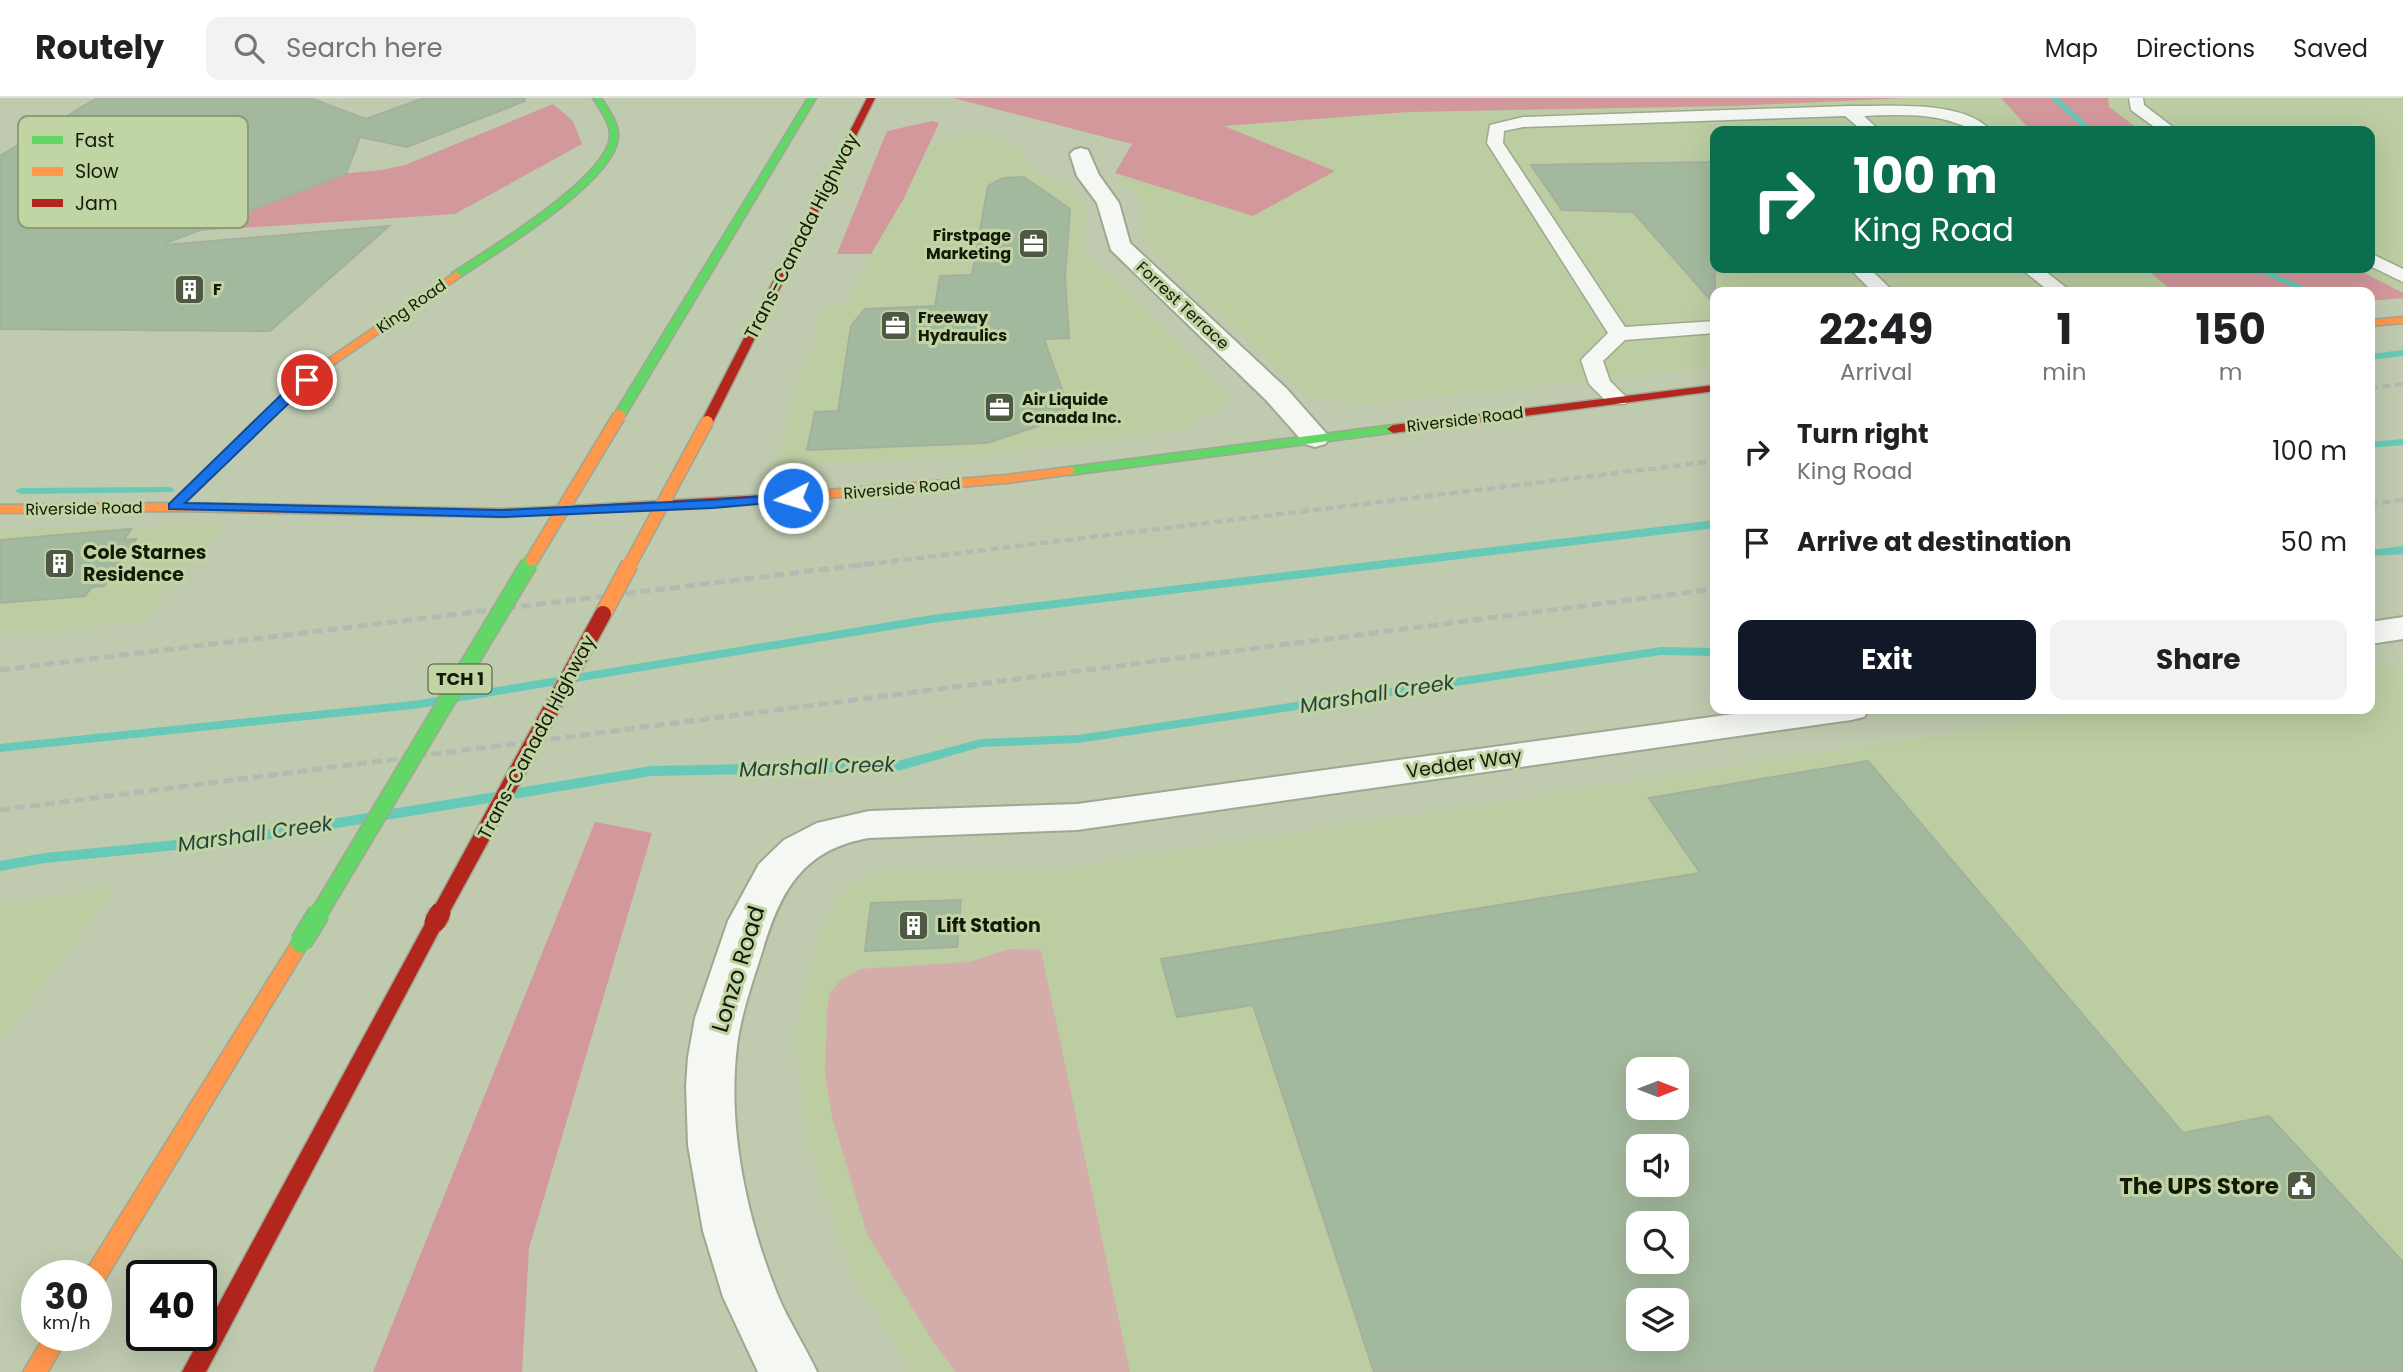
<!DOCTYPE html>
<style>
body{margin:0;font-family:Poppins,sans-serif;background:#f2f2f2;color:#202124;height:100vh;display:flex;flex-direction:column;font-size:26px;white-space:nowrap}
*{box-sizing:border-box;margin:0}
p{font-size:23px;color:#757577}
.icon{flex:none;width:38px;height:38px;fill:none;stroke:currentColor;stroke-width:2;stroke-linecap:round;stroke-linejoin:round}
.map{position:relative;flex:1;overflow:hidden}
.sheet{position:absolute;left:1710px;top:189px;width:665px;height:427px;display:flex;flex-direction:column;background:#fff;border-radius:14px;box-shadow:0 7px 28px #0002}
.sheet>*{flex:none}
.top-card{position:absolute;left:1710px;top:28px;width:665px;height:147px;border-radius:14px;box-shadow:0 7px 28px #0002;background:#0b6e4f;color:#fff;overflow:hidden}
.needle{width:46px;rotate:90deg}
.fabs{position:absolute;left:1626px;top:959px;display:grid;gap:14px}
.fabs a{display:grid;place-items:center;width:63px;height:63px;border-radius:14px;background:#fff;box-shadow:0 7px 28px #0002;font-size:35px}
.speed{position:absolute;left:21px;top:1162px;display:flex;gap:14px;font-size:35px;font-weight:700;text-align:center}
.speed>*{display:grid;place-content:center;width:91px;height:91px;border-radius:50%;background:#fff;box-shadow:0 7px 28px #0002;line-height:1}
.speed small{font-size:18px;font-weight:400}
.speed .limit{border:4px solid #111;border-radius:10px;background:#fff;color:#111}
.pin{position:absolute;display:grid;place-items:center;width:60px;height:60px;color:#fff;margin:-30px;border:4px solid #fff;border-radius:50%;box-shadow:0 2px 7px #0007}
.me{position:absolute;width:77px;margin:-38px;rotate:265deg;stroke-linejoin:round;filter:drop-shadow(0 0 5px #0008)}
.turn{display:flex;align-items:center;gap:24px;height:147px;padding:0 28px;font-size:32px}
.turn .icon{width:91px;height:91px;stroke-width:2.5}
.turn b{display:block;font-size:49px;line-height:60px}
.eta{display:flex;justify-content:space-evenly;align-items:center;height:119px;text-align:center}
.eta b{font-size:42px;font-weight:700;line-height:49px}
.action{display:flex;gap:14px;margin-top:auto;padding:14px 28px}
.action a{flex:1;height:80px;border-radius:14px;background:#111827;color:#fff;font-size:28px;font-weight:700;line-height:80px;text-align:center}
.action a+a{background:#f2f2f2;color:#202124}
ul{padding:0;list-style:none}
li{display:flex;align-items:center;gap:21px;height:91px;padding:0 28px}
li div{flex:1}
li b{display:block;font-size:26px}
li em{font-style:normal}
header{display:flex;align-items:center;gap:42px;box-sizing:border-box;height:98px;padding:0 35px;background:#fff;border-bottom:2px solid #e0e0e0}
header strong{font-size:33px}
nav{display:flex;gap:38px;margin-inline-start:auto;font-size:24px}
.search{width:490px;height:63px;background:#f2f2f2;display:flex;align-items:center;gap:18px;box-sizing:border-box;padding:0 24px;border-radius:14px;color:#757577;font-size:26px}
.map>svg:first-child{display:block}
.built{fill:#bccda2;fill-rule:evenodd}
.green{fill:#d4adab}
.forest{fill:#d3989c}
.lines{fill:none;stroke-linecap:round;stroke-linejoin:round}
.stream{fill:#67c9b7;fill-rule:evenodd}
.building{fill:#a3b99d;stroke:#a4b09d;stroke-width:2;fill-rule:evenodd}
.lane-casing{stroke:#9ea792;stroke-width:3}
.street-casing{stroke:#9ea792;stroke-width:4}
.fast-casing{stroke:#9ea792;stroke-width:3}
.slow-casing{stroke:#9ea792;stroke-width:3}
.jam-casing{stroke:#9ea792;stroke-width:3}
.path{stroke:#cdd1c8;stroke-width:2.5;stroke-dasharray:1 2.5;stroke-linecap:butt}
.lane{fill:#f5f7f3;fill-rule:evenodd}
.street{fill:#f5f7f3;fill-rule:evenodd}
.fast{fill:#63d668;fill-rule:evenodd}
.slow{fill:#ff974d;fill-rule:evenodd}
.jam{fill:#b3261e;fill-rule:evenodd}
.rail-far1{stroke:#b6b9b2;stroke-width:4.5;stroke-dasharray:8 4.5;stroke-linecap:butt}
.rail{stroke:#b6b9b2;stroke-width:5;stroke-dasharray:10 5;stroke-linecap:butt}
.fast-bridge-far2-casing{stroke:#9ea792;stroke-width:15;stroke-linecap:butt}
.fast-bridge-far1-casing{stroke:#9ea792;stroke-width:19;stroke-linecap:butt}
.fast-bridge-casing{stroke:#9ea792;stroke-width:24;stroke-linecap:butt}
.slow-bridge-far1-casing{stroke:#9ea792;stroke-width:15;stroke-linecap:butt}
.slow-bridge-casing{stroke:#9ea792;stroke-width:19;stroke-linecap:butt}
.jam-bridge-far1-casing{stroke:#9ea792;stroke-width:19;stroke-linecap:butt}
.jam-bridge-casing{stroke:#9ea792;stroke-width:24;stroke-linecap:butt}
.fast-bridge-far2{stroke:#63d668;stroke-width:12}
.fast-bridge-far1{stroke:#63d668;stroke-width:16}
.fast-bridge{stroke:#63d668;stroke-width:21}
.slow-bridge-far1{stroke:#ff974d;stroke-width:12}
.slow-bridge{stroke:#ff974d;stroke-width:16}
.jam-bridge-far1{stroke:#b3261e;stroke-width:16}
.jam-bridge{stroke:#b3261e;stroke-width:21}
.route{fill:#1a73e8;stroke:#114b97;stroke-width:2}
.labels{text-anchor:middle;stroke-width:6;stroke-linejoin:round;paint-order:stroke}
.far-poi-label{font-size:16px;font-weight:bold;fill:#131a08;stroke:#c1d5a4;text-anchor:start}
.far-street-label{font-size:16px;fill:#131a08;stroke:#c1d5a4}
.shield{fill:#c1d5a4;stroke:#475237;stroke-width:2}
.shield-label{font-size:18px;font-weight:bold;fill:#131a08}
.street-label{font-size:19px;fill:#131a08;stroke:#c1d5a4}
.poi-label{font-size:19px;font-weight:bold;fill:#131a08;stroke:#c1d5a4;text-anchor:start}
.water-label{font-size:21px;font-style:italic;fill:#26423e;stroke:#c1d5a4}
.near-street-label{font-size:23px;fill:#131a08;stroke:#c1d5a4}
.near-poi-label{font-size:23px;font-weight:bold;fill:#131a08;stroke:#c1d5a4;text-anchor:end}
.key{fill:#c1d5a4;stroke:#8d9d75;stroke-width:2}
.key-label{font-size:19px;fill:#131a08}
</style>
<header>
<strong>Routely</strong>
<div class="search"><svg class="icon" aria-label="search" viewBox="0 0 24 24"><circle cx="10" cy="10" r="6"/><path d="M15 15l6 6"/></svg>Search here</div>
<nav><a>Map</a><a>Directions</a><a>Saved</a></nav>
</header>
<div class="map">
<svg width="2403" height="1274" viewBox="0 0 2403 1274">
<rect width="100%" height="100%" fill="#bfcaaf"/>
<g class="built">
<path d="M1906,0h95l30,33h-316v137h430l29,24h-459v75l-359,38 -52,-10 -162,-154 2,-37 -26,-24 104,-54 186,-14 326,-6z"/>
<path d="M2108,0h295v195l-48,-25h15v-137h-229l-32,-24z"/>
<path d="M988,34l36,20 -1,8 8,9 37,15 19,21 -5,44 45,39 104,109 -44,32 -193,25 -214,13v-16l18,-74 16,-28 3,-34 15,-12h17l1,-9 82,-150z"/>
<path d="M226,427l-85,97 -141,13v-106z"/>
<path d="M2403,565v709h-1491l-61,-102 -44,-134 -13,-100 25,-104 20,-38 36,-21 180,-3 1052,-161h263v-41zM1638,971h38v39h-38zM1638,1048h38v39h-38zM1638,1125h38v39h-38zM1638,1202h38v39h-38z"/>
<path d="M116,789l-116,153v-136z"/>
</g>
<path class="green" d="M1009,851l32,1 89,422h-174l-26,-35 -63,-103 -35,-117 -7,-43 2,-63 3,-19 11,-12 19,-11 109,-7z"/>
<g class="forest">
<path d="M953,0h953l-172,8 -326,6 -184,14 111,45 -82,45 -138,-43 17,-29z"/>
<path d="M2001,0h107l1,9 32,24h-110z"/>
<path d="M553,6l20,17 9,23 -127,70 -455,30v-39l382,-35 23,-5z"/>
<path d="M932,23l7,2 -35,75 -33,56h-34l50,-123z"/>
<path d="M2145,170h210l48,25v5l-33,3v-9h-196z"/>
<path d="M595,724l57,11 -123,415 -7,124h-149z"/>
</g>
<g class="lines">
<g class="stream">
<path d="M2051,0h8l35,33h-8z"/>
<path d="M2251,170h11l53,24h-12z"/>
<path d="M2403,252v6l-33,4v-6z"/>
<path d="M2403,341v6l-33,3v-6z"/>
<path d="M169,389l6,3 -2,2 -152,2 -6,-3 6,-3z"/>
<path d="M1715,422v8l-783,95 -519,86 -413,43v-8l413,-43 519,-86z"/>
<path d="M2403,448v8l-33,2v-6z"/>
<path d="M1661,549l54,1v8l-54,-1 -583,88 -97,4 -83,24 -247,5 -404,67 -202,20 -45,8v-10l45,-8 202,-20 404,-67 247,-5 83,-22 97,-4z"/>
</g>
</g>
<g class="building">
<path d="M97,0h213l56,21 58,-21h100l1,3 -118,46 -47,-10 -14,37 -180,69v2l223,-19 -119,105 -270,-2v-173z"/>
<path d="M1715,64v143l-82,-93 -71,-2 -31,-45z"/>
<path d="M1024,79l46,32 -5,69 4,60 -25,1 27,76 -84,28 -180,7 8,-38 23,-1 13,-85 14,-17 70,-3 5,-30 32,-1 16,-89 15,-8z"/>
<path d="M131,431l-7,11 12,-1 -32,47 -12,1 -7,9 -85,7v-63z"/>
<path d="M1868,663l315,372 86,-17 134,146v110h-1029l-121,-367 -76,12 -16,-58 539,-86 -51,-75zM1638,971h38v39h-38zM1638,1048h38v39h-38zM1638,1125h38v39h-38zM1638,1202h38v39h-38z"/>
<path d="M961,802l-4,47 -92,4 6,-48z"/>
</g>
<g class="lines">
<defs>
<g id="lane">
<path d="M2129,0h14l1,7 34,26h-18l-29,-21z"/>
<path d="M1849,8c38,1 115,-7 142,25 -20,1 -34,-10 -54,-13 -24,-4 -49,-3 -73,-2l16,15h-17l-18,-15 -322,11 -19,4 -1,12 122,184 90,-6v12l-90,7 -22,21 7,20 18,18 -3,5h-16l-20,-20 -8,-24 27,-27 -121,-190 3,-18 33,-8z"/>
<path d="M2370,155l33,16v13l-33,-16z"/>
<path d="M1849,170h20l25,24h-21z"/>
<path d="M2020,170h21l31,24h-22z"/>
</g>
<g id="street">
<path d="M1081,50l7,2 11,25 20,28 11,40 156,145 39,44 5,6 -5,6 -10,3 -10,-3 -39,-44 -155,-150 -14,-47 -20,-27 -7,-22 4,-4z"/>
<path d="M2403,519v22l-33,5v-22z"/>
<path d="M1770,611h100l-6,8 -13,3 -774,110 -208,8c-65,11 -88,51 -106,111 -10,32 -22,64 -26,97 -10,83 10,173 41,250 11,26 27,50 39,76h-59l-35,-75 -20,-66 -15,-86 -2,-59 2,-29 7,-39 33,-97 31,-57 25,-24 33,-17 52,-12 208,-7z"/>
</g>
<g id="fast">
<path d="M593,0h8c7,11 18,25 17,39 -2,44 -123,117 -158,140h-8v-4c35,-23 154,-94 158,-136 1,-13 -10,-28 -17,-39z"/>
<path d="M808,0h8l-191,318 -6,4 -4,-1 -2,-3z"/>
<path d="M1393,327l6,4 -2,3 -327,43 -6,-4 6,-4z"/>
</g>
<g id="slow">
<path d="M456,174l5,3 -1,2 -130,90 -37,30 -108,106 317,6 51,-2 5,1v6l-56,3 -328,-6 -174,2v-8l171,-2 114,-110 37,-30z"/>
<path d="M2403,219v6l-33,3v-6z"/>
<path d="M1070,369l4,1v6l-68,9 -226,19 -6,-4 6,-4 226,-19z"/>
<path d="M301,837l6,2 3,5 -3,5 -204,336 -7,2v-9h-12l3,-7 208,-332z"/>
<path d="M45,1237h24l-21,37h-25z"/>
</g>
<g id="jam">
<path d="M867,0h8l-162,324 -2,3h-8l-2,-3z"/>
<path d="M1715,287v6l-322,42 -6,-4 6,-4z"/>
<path d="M780,396l5,1v6l-232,14 -6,-4 6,-4z"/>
<path d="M435,818l6,1 3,5 -238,450h-24l244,-450 3,-5z"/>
</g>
</defs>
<use href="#lane" class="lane-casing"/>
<use href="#street" class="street-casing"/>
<use href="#fast" class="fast-casing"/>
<use href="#slow" class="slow-casing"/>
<use href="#jam" class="jam-casing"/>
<path class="path" d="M338,0l7,2"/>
<use href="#lane" class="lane"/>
<use href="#street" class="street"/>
<use href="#fast" class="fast"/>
<use href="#slow" class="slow"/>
<use href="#jam" class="jam"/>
<g class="rail-far1">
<path d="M2370,290l33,-4"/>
<path d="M2370,406l33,-4"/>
<path d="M854,468l861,-105"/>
</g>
<g class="rail">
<path d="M0,572l868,-106"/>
<path d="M0,712l1715,-221"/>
</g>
<defs>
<path id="fast-bridge-far2" d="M528,468l4,-6"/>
<path id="fast-bridge-far1" d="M318,817l211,-351"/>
<path id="fast-bridge" d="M301,844l18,-29"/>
<g id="slow-bridge-far1">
<path d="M532,462l87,-144"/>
<path d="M629,468l78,-144"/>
</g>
<path id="slow-bridge" d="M603,516l27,-50"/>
<path id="jam-bridge-far1" d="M439,817l164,-301"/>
<path id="jam-bridge" d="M435,824l5,-9"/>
</defs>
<use href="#fast-bridge-far2" class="fast-bridge-far2-casing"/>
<use href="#fast-bridge-far1" class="fast-bridge-far1-casing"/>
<use href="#fast-bridge" class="fast-bridge-casing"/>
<use href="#slow-bridge-far1" class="slow-bridge-far1-casing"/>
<use href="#slow-bridge" class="slow-bridge-casing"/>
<use href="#jam-bridge-far1" class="jam-bridge-far1-casing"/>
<use href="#jam-bridge" class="jam-bridge-casing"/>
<use href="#fast-bridge-far2" class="fast-bridge-far2"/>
<use href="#fast-bridge-far1" class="fast-bridge-far1"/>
<use href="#fast-bridge" class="fast-bridge"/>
<use href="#slow-bridge-far1" class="slow-bridge-far1"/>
<use href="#slow-bridge" class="slow-bridge"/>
<use href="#jam-bridge-far1" class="jam-bridge-far1"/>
<use href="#jam-bridge" class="jam-bridge"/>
</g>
<path class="route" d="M303,279l10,3 -128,123 317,7 211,-10 80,-6 7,4 -7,3 -80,7 -211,9 -333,-8v-5l115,-112z"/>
<defs>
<symbol id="office-square" viewBox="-11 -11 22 22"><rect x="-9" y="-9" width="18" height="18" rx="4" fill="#4f5842" stroke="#c1d5a4"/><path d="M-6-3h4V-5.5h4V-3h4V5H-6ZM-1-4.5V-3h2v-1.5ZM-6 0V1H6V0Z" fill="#fff"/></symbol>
<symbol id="building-square" viewBox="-11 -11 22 22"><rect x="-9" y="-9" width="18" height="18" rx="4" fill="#4f5842" stroke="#c1d5a4"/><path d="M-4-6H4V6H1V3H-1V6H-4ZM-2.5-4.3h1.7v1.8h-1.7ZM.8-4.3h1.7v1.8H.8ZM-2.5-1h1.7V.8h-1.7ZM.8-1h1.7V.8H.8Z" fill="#fff"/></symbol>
<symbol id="civic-square" viewBox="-11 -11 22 22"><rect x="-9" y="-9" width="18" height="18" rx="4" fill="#4f5842" stroke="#c1d5a4"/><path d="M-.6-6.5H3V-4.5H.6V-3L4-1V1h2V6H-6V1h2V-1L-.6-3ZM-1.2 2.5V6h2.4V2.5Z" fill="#fff"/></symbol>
</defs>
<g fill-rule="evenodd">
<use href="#office-square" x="1016" y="128" width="35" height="35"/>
<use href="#building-square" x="172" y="174" width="35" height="35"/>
<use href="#office-square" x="878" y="210" width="35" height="35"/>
<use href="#office-square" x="982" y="292" width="35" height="35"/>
<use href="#building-square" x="42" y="448" width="35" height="35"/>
<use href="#building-square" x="896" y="810" width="35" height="35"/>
<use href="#civic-square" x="2284" y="1070" width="35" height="35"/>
</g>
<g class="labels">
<g class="far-poi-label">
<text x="1011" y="143" text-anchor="end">Firstpage<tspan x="1011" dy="18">Marketing</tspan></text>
<text x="213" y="197">F</text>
<text x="918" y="225">Freeway<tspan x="918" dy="18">Hydraulics</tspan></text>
<text x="1022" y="307">Air Liquide<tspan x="1022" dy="18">Canada Inc.</tspan></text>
</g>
<g class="far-street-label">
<text transform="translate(1183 207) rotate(43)" y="6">Forrest Terrace</text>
<text transform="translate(411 208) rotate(-35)" y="6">King Road</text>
<text transform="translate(1465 321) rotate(-7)" y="6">Riverside Road</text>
<text transform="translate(902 390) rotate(-5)" y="6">Riverside Road</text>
<text transform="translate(84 410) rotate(-1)" y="6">Riverside Road</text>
</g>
<rect class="shield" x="428.5" y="566.5" width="63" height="29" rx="5"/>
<g class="shield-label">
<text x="460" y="587">TCH 1</text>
</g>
<g class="street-label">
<text transform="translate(801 138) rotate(-63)" y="7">Trans-Canada Highway</text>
<text transform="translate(536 639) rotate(-62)" y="7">Trans-Canada Highway</text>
<text transform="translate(1464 665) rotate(-8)" y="7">Vedder Way</text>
</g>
<g class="poi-label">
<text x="83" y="461">Cole Starnes<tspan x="83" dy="22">Residence</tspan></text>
<text x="937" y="834">Lift Station</text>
</g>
<g class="water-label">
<text transform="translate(1377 596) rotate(-9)" y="7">Marshall Creek</text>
<text transform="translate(817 669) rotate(-2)" y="7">Marshall Creek</text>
<text transform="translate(255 736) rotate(-8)" y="7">Marshall Creek</text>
</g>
<g class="near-street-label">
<text transform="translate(738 871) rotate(-73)" y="8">Lonzo Road</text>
</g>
<g class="near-poi-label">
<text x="2279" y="1096">The UPS Store</text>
</g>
</g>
<rect x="18" y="18" width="230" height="112" rx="10" class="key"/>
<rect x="32" y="38" width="31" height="8" fill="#63d668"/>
<rect x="32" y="69" width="31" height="9" fill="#ff974d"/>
<rect x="32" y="101" width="31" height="8" fill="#b3261e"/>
<g class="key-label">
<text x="75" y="49">Fast</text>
<text x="75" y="80">Slow</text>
<text x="75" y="112">Jam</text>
</g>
</svg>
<div class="fabs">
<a><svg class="needle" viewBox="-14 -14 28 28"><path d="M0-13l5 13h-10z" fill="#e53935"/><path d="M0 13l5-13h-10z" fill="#757577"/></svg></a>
<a><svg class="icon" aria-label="sound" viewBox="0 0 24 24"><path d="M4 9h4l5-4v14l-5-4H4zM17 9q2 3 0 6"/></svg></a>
<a><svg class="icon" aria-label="search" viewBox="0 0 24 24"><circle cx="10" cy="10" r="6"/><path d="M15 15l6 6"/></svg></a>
<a><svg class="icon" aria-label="layers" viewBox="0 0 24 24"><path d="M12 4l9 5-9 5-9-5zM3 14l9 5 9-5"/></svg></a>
</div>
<div class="speed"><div>30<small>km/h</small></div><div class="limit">40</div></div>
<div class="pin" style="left:307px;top:282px;background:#d93025"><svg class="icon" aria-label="arrive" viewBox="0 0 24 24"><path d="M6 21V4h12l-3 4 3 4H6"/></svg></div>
<svg class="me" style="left:793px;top:400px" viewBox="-20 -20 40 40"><circle r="17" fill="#1a73e8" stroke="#fff" stroke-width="3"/><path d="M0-11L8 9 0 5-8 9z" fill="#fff"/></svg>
<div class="top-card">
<div class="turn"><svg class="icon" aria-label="right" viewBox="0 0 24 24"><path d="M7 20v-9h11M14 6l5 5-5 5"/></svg><div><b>100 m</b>King Road</div></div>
</div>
<section class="sheet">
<div class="eta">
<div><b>22:49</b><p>Arrival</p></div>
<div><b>1</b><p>min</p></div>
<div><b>150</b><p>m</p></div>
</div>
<ul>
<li><svg class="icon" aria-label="right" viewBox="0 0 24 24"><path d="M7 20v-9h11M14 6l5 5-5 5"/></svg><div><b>Turn right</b><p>King Road</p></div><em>100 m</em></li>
<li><svg class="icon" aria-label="arrive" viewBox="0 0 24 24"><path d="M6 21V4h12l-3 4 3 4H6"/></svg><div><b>Arrive at destination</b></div><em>50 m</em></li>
</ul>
<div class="action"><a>Exit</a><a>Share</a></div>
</section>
</div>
